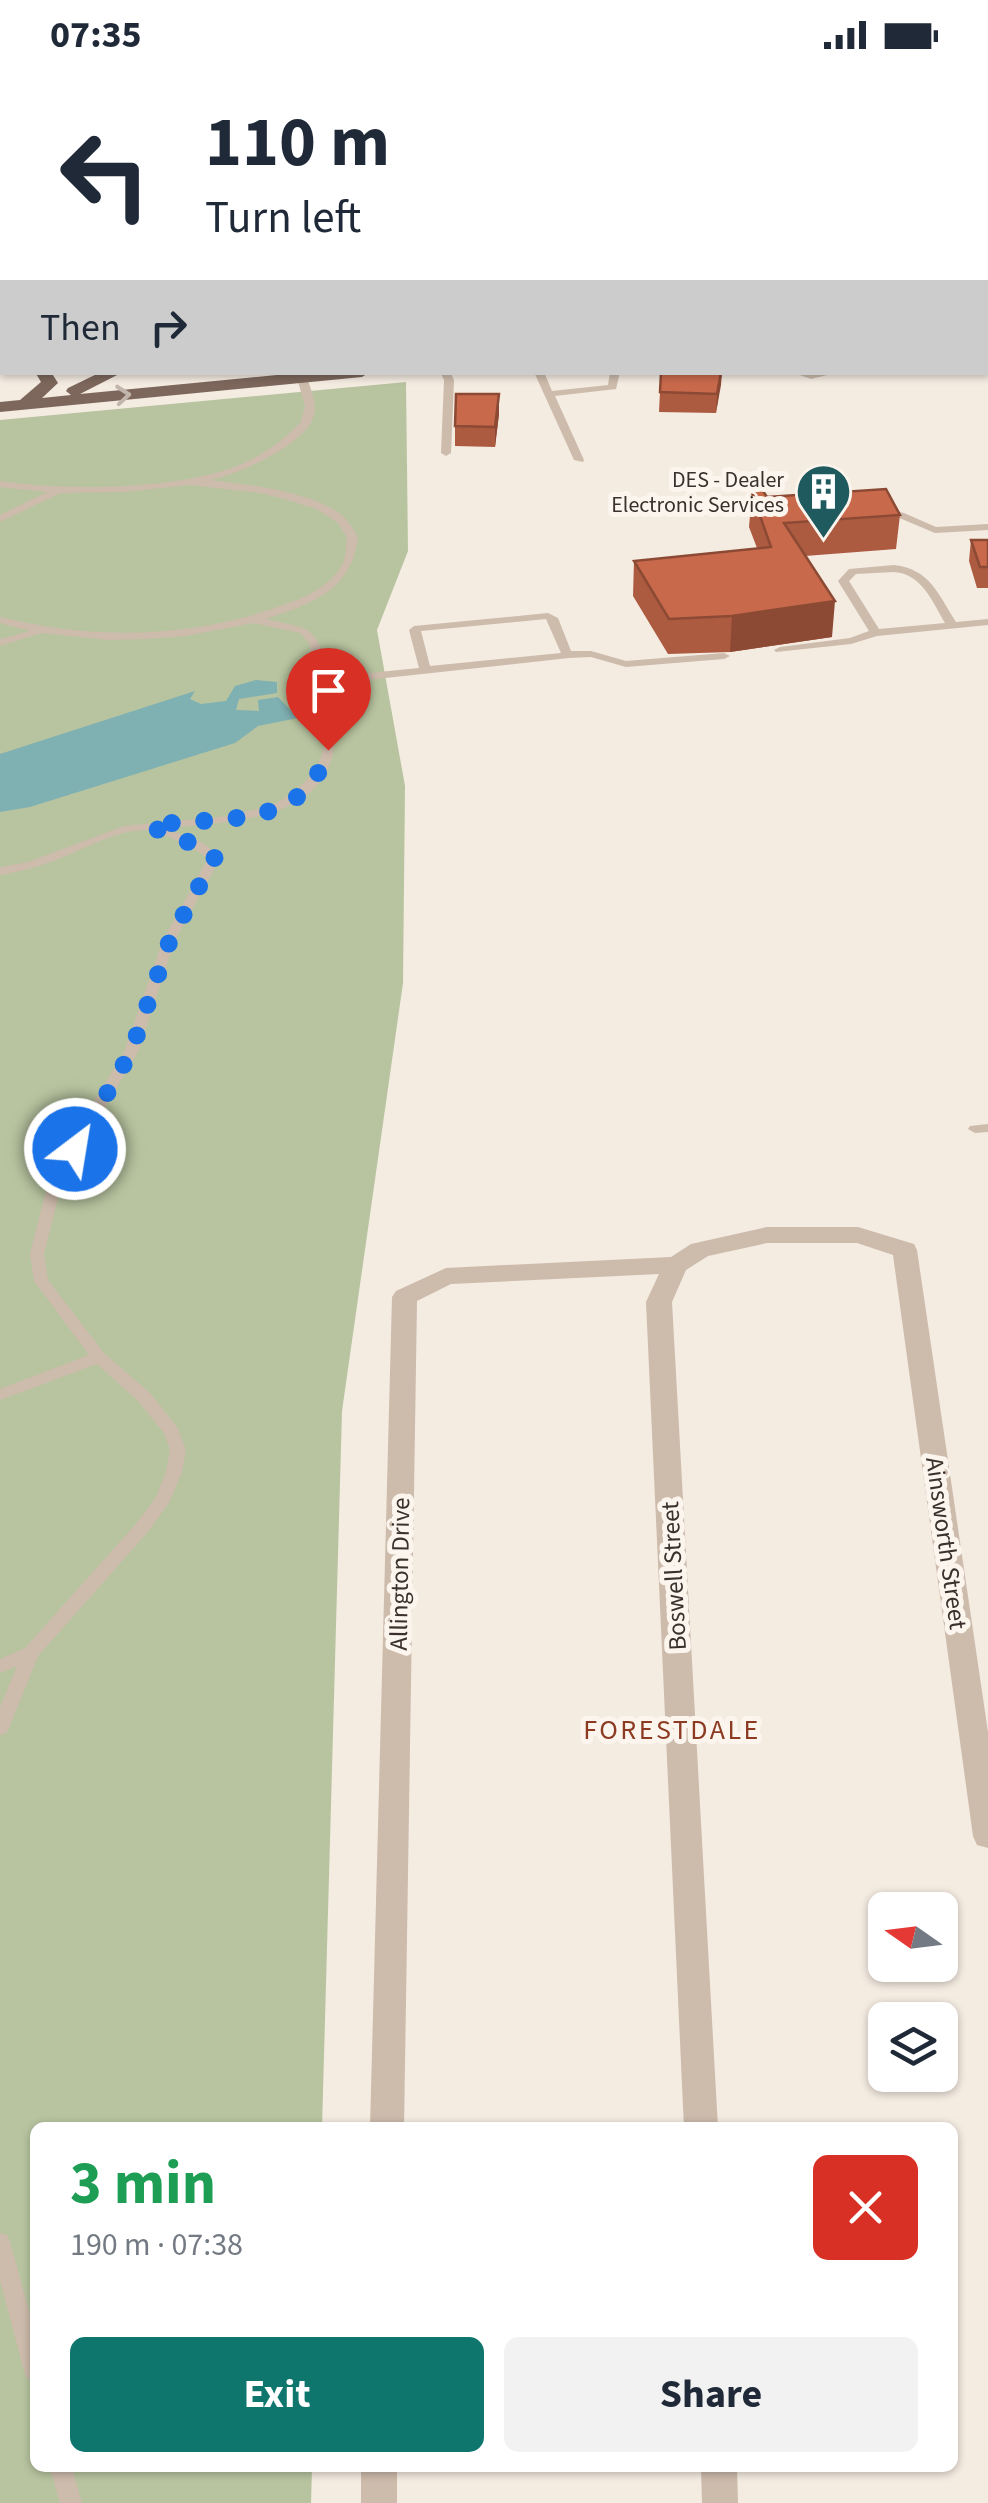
<!DOCTYPE html>
<meta charset="utf-8">
<style>
body{margin:0;font-family:"Source Sans 3",sans-serif;background:#f2f2f3;color:#1f2937;height:100vh;display:flex;flex-direction:column;font-size:38px;white-space:nowrap}
*{box-sizing:border-box;margin:0}
p{font-size:32px;color:#747a83}
.icon{flex:none;width:55px;height:55px;fill:none;stroke:currentColor;stroke-width:2;stroke-linecap:round;stroke-linejoin:round}
.map{position:relative;flex:1;overflow:hidden}
.sheet{position:absolute;left:30px;top:2052px;width:928px;height:350px;display:flex;flex-direction:column;background:#fff;border-radius:15px;box-shadow:0 2px 8px #0004}
.sheet>*{flex:none}
.top-card{position:absolute;left:0px;top:0px;width:990px;height:305px;box-shadow:0 2px 8px #0004;background:#fff;color:#1f2937;overflow:hidden}
.needle{width:65px;rotate:284deg}
.controls{position:absolute;left:868px;top:1822px;display:grid;gap:20px}
.controls a{display:grid;place-items:center;width:90px;height:90px;border-radius:15px;background:#fff;box-shadow:0 2px 8px #0004;font-size:50px}
.pin{position:absolute;display:grid;place-items:center;width:85px;height:85px;color:#fff;margin:-102px -42px;border-radius:50% 50% 50% 0;rotate:-45deg;box-shadow:0 0 10px #0007}
.pin .icon{rotate:45deg}
.me{position:absolute;width:110px;margin:-55px;rotate:31deg;stroke-linejoin:round;filter:drop-shadow(0 0 8px #0008)}
.turn{display:flex;align-items:center;gap:35px;height:210px;padding:0 40px;font-size:45px}
.turn .icon{width:130px;height:130px;stroke-width:2.5}
.turn b{display:block;font-size:70px;line-height:85px}
.then{display:flex;align-items:center;height:95px;padding:0 40px;background:#0003;gap:20px;font-size:38px}
.round{display:grid;place-items:center;flex:none;width:105px;height:105px;border-radius:15px;background:#f2f2f3}
.summary{display:flex;align-items:center;justify-content:space-between;height:170px;padding:0 40px}
h1{font-size:60px;font-weight:700;line-height:75px;color:#1e9e55}
.action{display:flex;gap:20px;margin-top:auto;padding:20px 40px}
.action a{flex:1;height:115px;border-radius:15px;background:#0f766e;color:#fff;font-size:40px;font-weight:700;line-height:115px;text-align:center}
.action a+a{background:#f2f2f3;color:#1f2937}
.status{display:flex;justify-content:space-between;align-items:center;height:70px;padding:0 50px;background:#fff;direction:ltr}
.status svg{height:28px;fill:currentColor}
.map>svg:first-child{display:block}
.green{fill:#b8c4a0}
.water{fill:#7fb0b2}
.lines{fill:none;stroke-linecap:round;stroke-linejoin:round}
.service{fill:#cdbbac;fill-rule:evenodd}
.minor{fill:#cdbbac;fill-rule:evenodd}
.primary{fill:#7d675c;fill-rule:evenodd}
.wall{fill:#ac5a40}
.shaded-wall{fill:#8c4a34}
.building{fill:#c8694b;stroke:#8c4a34;stroke-width:2.5}
.oneway{stroke:#c2b5ac}
.route{stroke:#1a73e8;stroke-width:18;stroke-dasharray:0 32.4}
.labels{text-anchor:middle;stroke-width:10;stroke-linejoin:round;paint-order:stroke}
.far-poi-label{font-size:22px;fill:#3b302b;stroke:#fbf5ee;text-anchor:end}
.street-label{font-size:25px;fill:#3b302b;stroke:#fbf5ee}
.neighbourhood-label{font-size:28px;letter-spacing:2.5px;fill:#8c3b22;stroke:#fbf5ee}
</style>
<div class="status"><b>07:35</b><svg viewBox="0 0 49 12"><path d="M0 12V9h3v3zM5 12V6h3v6zM10 12V3h3v9zM15 12V0h3v12zM26 1h20v11H26zM47 4h2v5h-2z"/></svg></div>
<div class="map">
<svg width="988" height="2433" viewBox="0 0 988 2433">
<rect width="100%" height="100%" fill="#f4ebe1"/>
<path class="green" d="M406,312l2,169 -31,79 28,156 -2,197 -61,428 -20,716 -287,1v340h277l-1,35h-311v-2083z"/>
<path class="water" d="M256,610l21,2v11l-38,6 -3,11 23,1 -1,-11 20,-3 20,21 -40,8 -23,17 -205,64 -30,5v-58l195,-63 -5,8 11,5 25,-3 9,-15z"/>
<g class="lines">
<g class="service">
<path d="M106,0h8l1,2h-8z"/>
<path d="M159,0h8l1,2h-8z"/>
<path d="M222,0h8l1,2h-8z"/>
<path d="M775,0h8l2,2h-8z"/>
<rect x="0" y="45" width="2" height="7"/>
<rect x="0" y="77" width="2" height="5"/>
<path d="M0,124h2v5l-2,1z"/>
<path d="M0,143l2,1v4l-2,1z"/>
<path d="M2,163v6l-2,1v-6z"/>
<rect x="0" y="182" width="2" height="6"/>
<path d="M440,302h10l4,8 -3,73 -5,3 -5,-3 3,-73z"/>
<path d="M534,302h10l8,19 56,-6 2,-13h10l-4,17 -61,7 29,64 -1,2 -9,-2z"/>
<path d="M791,302h49l-29,7z"/>
<path d="M302,305l5,3c4,12 11,27 6,40 -10,28 -75,56 -102,62 38,5 103,11 133,37 5,5 10,14 14,20 -7,55 -46,66 -92,82 51,12 49,6 63,58l90,-9 -10,-38 5,-4 134,-13 10,5 13,33h20l35,10 98,-8 6,3 -6,3 -98,8 -35,-10 -22,1 -239,26c31,131 -67,136 -165,144l38,15 18,14 -46,83 -37,112 -74,123 -20,79 4,26 56,73 46,40 27,34 9,23 -4,22 -13,31 -22,30 -109,123 -29,72 -3,5 -6,2v-28l17,-41 -17,7v-14l25,-11 110,-123 21,-28 10,-25 4,-22 -6,-17 -26,-32 -41,-37 -97,36v-11l89,-34 -55,-74 -4,-27 20,-79 74,-123 39,-112 45,-82c-14,-10 -48,-28 -65,-28 -26,1 -51,15 -75,25 -22,10 -44,16 -68,20v-8l28,-5 96,-36 104,-10 45,-11 21,-13 19,-18 9,-19 4,-22 -4,-34 -13,-56 -9,-10 -47,-10 -67,13 -39,3 -39,1 -66,-7 -42,13v-7l30,-8 -30,-8v-6c94,23 191,22 283,-12 22,-7 52,-21 61,-45 2,-6 2,-15 3,-23l-10,-15 -21,-13 -28,-9 -28,-7 -70,-8 -66,7 -63,1 -61,29v-7l47,-23 -47,-5v-6c68,10 174,9 237,-15 23,-9 48,-27 64,-44l4,-16 -8,-28zM546,549l15,34 -131,13 -9,-35z"/>
<path d="M881,438l23,5 32,14 52,-3v6l-53,3 -38,-16 -20,-4 -1,-2z"/>
<path d="M894,495c36,4 44,29 62,57l32,-3v6l-111,11 -26,8 -75,8 -2,-2 6,-3 70,-9 19,-7 -31,-50 11,-12zM894,502c28,2 38,29 51,51l-66,6 -30,-48 7,-7z"/>
<path d="M988,1054v8l-13,1 -7,-4 2,-3z"/>
<path d="M0,2163l7,2 3,7 25,90v49l-8,-3 -3,-7 -24,-91z"/>
<path d="M50,2398h22l10,35h-22z"/>
</g>
<g class="minor">
<path d="M49,0h14l1,2h-13z"/>
<path d="M739,0h14l2,2h-14z"/>
<path d="M767,1157h91l56,17 3,6 71,482v116l-11,-3 -4,-9 -80,-581 -36,-12h-90l-59,13 -22,14 -14,32 46,826h-34l-38,-826 13,-28 -208,10 -34,17 -13,827h-34l22,-831 4,-6 50,-23 225,-11 20,-13z"/>
<rect x="361" y="2398" width="36" height="35"/>
<path d="M701,2398h36l1,35h-36z"/>
</g>
<g class="primary">
<rect x="0" y="285" width="2" height="10"/>
<path d="M35,302h16l7,11 -16,15 29,-3 -5,-4 2,-3 33,-16h22l-43,22 227,-22h63l-8,5 -362,35v-10l20,-2 21,-18z"/>
</g>
</g>
<g class="wall">
<path d="M323,0h350l-1,2h-348z"/>
<path d="M812,0h176v2h-173z"/>
<path d="M722,302l-6,41 -57,-1 1,-20z"/>
<path d="M499,344l-4,33 -40,-1v-20z"/>
<path d="M752,423l15,4 133,18 -4,34 -91,7 27,81 -102,15 -62,2 -35,-58 1,-35 123,-13 -8,-21z"/>
<path d="M971,470h17v48h-11l-8,-27z"/>
</g>
<g class="shaded-wall">
<path d="M387,0h286l-1,2h-320z"/>
<rect x="831" y="0" width="51" height="2"/>
<path d="M937,0h51v3l-52,-1z"/>
<path d="M2,203v29l-2,1v-29z"/>
<path d="M722,302l-1,13 -5,28 1,-19z"/>
<path d="M499,324v20l-4,33v-20z"/>
<path d="M835,531l-3,36 -102,15 2,-36z"/>
</g>
<g class="building">
<path d="M336,0h51l-35,2h-14z"/>
<path d="M899,0h65l2,2h-65z"/>
<path d="M661,302h60l-4,22 -57,-2z"/>
<path d="M456,324h43l-4,33 -40,-1z"/>
<path d="M761,418l6,9 119,-8 14,26 -116,8 51,78 -103,15 -63,3 -35,-58 137,-14 -19,-54z"/>
<path d="M971,470h17v27h-8z"/>
</g>
<defs><path id="oneway-chevron" d="M-2-3.5L2.5 0L-2 3.5" fill="none" stroke-width="1.6" stroke-linecap="round" stroke-linejoin="round" transform="scale(2.5)"/></defs>
<use class="oneway" href="#oneway-chevron" transform="translate(123 325) rotate(-5)"/>
<g class="lines">
<path class="route" d="M75,1079l56,-97 39,-112 45,-83 -17,-11 -49,-20c69,-12 153,8 179,-76"/>
</g>
<defs>
<symbol id="building-pin" viewBox="-11 -11 22 30"><path d="M0 17L-7.5 6A9.5 9.5 0 1 1 7.5 6Z" fill="#1f5a5e" stroke="#fbf5ee"/><path d="M-4-6H4V6H1V3H-1V6H-4ZM-2.5-4.3h1.7v1.8h-1.7ZM.8-4.3h1.7v1.8H.8ZM-2.5-1h1.7V.8h-1.7ZM.8-1h1.7V.8H.8Z" fill="#fff"/></symbol>
</defs>
<g fill-rule="evenodd">
<use href="#building-pin" x="792" y="390" width="63" height="86"/>
</g>
<g class="labels">
<g class="far-poi-label">
<text x="784" y="417">DES - Dealer<tspan x="784" dy="25">Electronic Services</tspan></text>
</g>
<g class="street-label">
<text transform="translate(947 1473) rotate(82)" y="9">Ainsworth Street</text>
<text transform="translate(399 1504) rotate(-89)" y="9">Allington Drive</text>
<text transform="translate(673 1506) rotate(-93)" y="9">Boswell Street</text>
</g>
<g class="neighbourhood-label">
<text x="672" y="1669">FORESTDALE</text>
</g>
</g>
</svg>
<div class="controls">
<a><svg class="needle" viewBox="-14 -14 28 28"><path d="M0-13l5 13h-10z" fill="#e53935"/><path d="M0 13l5-13h-10z" fill="#747a83"/></svg></a>
<a><svg class="icon" aria-label="layers" viewBox="0 0 24 24"><path d="M12 4l9 5-9 5-9-5zM3 14l9 5 9-5"/></svg></a>
</div>
<div class="pin" style="left:328px;top:680px;background:#d93025"><svg class="icon" aria-label="arrive" viewBox="0 0 24 24"><path d="M6 21V4h12l-3 4 3 4H6"/></svg></div>
<svg class="me" style="left:75px;top:1079px" viewBox="-20 -20 40 40"><circle r="17" fill="#1a73e8" stroke="#fff" stroke-width="3"/><path d="M0-11L8 9 0 5-8 9z" fill="#fff"/></svg>
<div class="top-card">
<div class="turn"><svg class="icon" aria-label="left" viewBox="0 0 24 24"><path d="M17 20v-9H6M10 6l-5 5 5 5"/></svg><div><b>110 m</b>Turn left</div></div>
<div class="then">Then<svg class="icon" aria-label="right" viewBox="0 0 24 24"><path d="M7 20v-9h11M14 6l5 5-5 5"/></svg></div>
</div>
<section class="sheet">
<div class="summary"><div><h1>3 min</h1><p>190 m · 07:38</p></div><a class="round" style="background:#d93025;color:#fff"><svg class="icon" aria-label="close" viewBox="0 0 24 24"><path d="M6 6l12 12M18 6L6 18"/></svg></a></div>
<div class="action"><a>Exit</a><a>Share</a></div>
</section>
</div>
